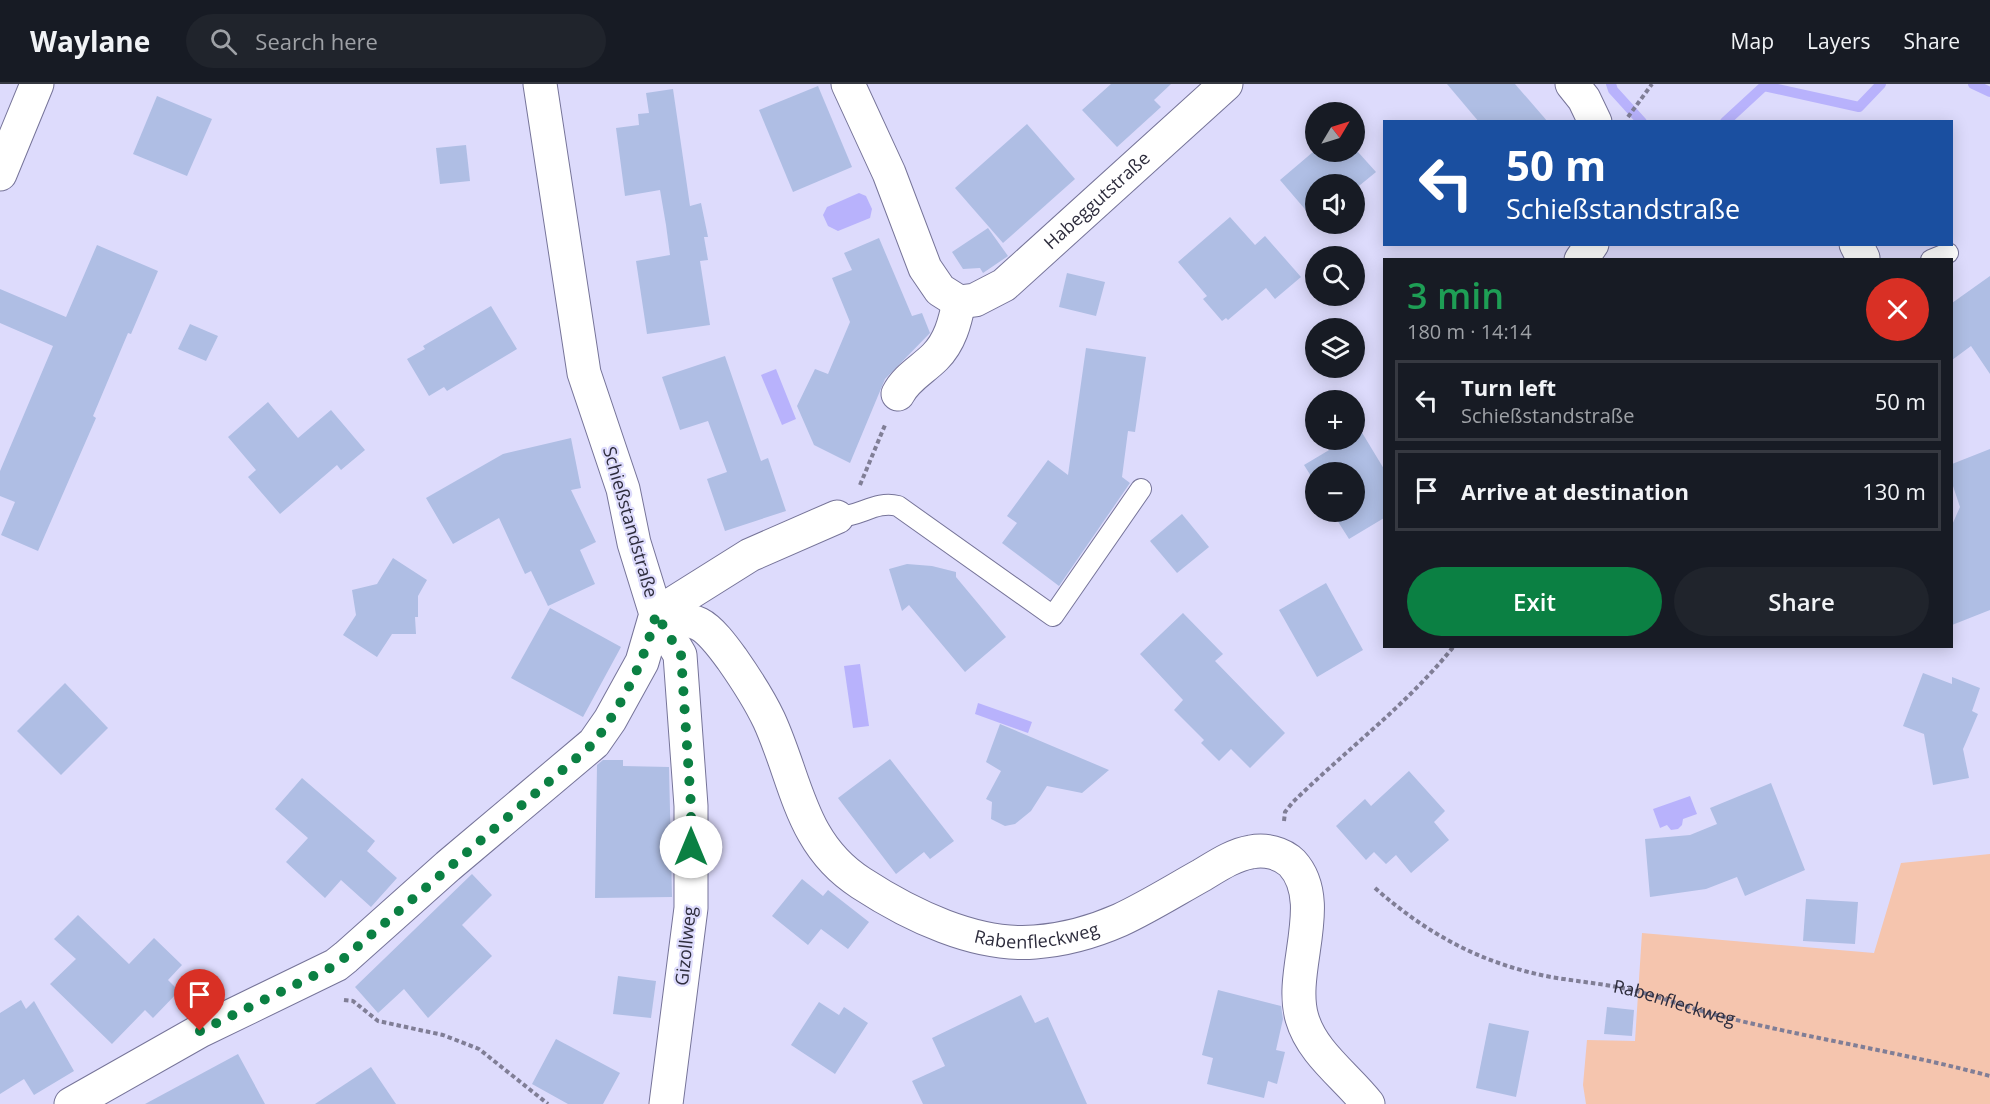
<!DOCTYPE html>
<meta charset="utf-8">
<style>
body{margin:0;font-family:"Open Sans",sans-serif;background:#20242c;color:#f1f3f6;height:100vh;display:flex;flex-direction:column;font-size:22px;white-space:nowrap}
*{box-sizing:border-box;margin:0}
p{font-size:20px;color:#9ea1a6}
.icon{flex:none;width:33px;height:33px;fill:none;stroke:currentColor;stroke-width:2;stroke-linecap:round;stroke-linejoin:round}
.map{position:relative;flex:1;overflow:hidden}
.drawer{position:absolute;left:1383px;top:174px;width:570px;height:390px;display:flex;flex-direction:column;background:#171b24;border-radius:0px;box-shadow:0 3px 15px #0003}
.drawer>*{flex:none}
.banner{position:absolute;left:1383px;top:36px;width:570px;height:126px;border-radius:0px;box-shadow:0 3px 15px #0003;background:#1a4fa0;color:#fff;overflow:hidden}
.needle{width:39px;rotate:52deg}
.buttons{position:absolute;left:1305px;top:18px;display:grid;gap:12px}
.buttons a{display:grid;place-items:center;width:60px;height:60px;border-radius:50%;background:#171b24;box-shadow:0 3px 15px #0003;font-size:30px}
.pin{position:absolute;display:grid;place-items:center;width:51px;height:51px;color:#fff;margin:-62px -26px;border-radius:50% 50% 50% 0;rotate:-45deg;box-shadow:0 0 6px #0007}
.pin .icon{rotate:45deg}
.me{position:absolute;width:66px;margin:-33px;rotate:0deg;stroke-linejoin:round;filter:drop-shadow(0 0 4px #0008)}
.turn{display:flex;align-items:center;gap:21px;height:126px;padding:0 24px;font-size:27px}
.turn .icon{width:78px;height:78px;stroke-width:2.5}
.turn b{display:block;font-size:42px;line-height:51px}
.round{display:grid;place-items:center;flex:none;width:63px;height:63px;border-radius:32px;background:#20242c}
.head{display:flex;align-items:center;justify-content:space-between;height:102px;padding:0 24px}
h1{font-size:36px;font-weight:600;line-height:45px;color:#1e9e55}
.action{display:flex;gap:12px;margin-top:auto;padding:12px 24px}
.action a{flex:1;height:69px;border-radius:36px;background:#0b8043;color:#fff;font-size:24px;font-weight:600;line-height:69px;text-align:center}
.action a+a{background:#20242c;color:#f1f3f6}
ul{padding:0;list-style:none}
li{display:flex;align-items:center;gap:18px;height:81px;margin:0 12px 9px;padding:0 12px;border:3px solid #363941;border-radius:0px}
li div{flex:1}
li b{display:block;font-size:22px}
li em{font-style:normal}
header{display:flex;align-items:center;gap:36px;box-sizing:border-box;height:84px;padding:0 30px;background:#171b24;border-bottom:2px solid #363941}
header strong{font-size:28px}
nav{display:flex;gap:33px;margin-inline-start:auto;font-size:21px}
.search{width:420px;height:54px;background:#20242c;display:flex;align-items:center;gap:15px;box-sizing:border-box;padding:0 21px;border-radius:33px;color:#9ea1a6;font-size:22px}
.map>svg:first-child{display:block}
.green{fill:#f5c5ae}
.water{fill:#b8b2fc}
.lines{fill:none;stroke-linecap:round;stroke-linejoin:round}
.stream{stroke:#b8b2fc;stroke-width:10}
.building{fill:#afbee4}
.lane-casing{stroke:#767499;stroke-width:22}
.street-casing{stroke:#767499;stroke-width:35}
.path{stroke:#807e96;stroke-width:4;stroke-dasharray:4.5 3;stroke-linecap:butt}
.lane{stroke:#fff;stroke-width:20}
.street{stroke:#fff;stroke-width:33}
.route{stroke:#0b8043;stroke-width:10;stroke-dasharray:0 18}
.labels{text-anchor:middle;stroke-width:4.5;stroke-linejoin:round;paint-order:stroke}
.street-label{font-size:18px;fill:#2d2c3c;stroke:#dddbfc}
</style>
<header>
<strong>Waylane</strong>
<div class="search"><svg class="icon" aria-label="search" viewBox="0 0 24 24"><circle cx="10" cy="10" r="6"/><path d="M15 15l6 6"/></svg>Search here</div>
<nav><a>Map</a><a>Layers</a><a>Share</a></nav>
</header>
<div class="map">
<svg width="1990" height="1020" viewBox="0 0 1990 1020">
<rect width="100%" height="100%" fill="#dddbfc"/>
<path class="green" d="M1990,770v250h-404l-3,-19 4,-45 48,1 7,-108 232,20 27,-90z"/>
<g class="water">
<path d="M859,109l7,3 6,13 -2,9 -32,13 -10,-5 -5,-11 4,-8z"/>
<path d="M776,285l20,50 -14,6 -21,-50z"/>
<path d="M860,580l9,62 -16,2 -9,-62z"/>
<path d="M978,619l54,19 -4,11 -53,-19z"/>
<path d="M1690,712l7,18 -14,5 -1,6 -4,4 -7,1 -4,-5 -7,3 -7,-19z"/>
</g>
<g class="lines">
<g class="stream">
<path d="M1611,0l2,6 29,32"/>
<path d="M1973,0l17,8"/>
<path d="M1725,38l39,-36 95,21 22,-23"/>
</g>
</g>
<g class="building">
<path d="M1111,0h60l-17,16 7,7 -44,40 -35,-37z"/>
<path d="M1447,0h68l33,38h-69z"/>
<path d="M818,2l34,81 -59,25 -34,-82z"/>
<path d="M673,5l17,117 11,-3 7,34h-4l4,23 -8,1 10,64 -63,9 -11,-73 34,-6 -4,-30 -6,-35 -35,6 -9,-68 23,-3 -1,-11 11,-1 -3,-20z"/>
<path d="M157,12l55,23 -25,57 -54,-22z"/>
<path d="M1027,40l48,55 -72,64 -48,-55z"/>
<path d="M466,61l4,36 -30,3 -4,-36z"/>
<path d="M1313,68h45l18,20 -22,18v-6h-38v38l-36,-42z"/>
<path d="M1230,133l25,28 10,-9 36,41 -26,22 -9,-11 -38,32 -2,-2 -4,3 -19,-22 4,-3 -29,-34z"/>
<path d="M988,144l20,28 -25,17 -3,-5 -17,1 -11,-17z"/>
<path d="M879,154l33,78 10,-3 8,20 -45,46 -35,84 -36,-18 -17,-39 18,-37 13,5 22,-52 -18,-44 20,-8 -8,-17z"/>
<path d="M97,161l61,26 -27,63 -3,-1 -35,83 3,2 -58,133 -37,-16 14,-33 -15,-6v-25l53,-125 -53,-23v-34l66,28z"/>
<path d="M1067,189l38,9 -9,34 -37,-9z"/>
<path d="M1990,192v98l-19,-28 -19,14v-57z"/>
<path d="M491,222l26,43 -70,42 -3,-4 -15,9 -22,-37 18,-10 -2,-3z"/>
<path d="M190,240l28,12 -12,25 -28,-12z"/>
<path d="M1086,264l60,9 -11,75 -7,-1 -6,46 8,6 -71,103 -57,-43 15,-20 -10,-7 41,-56 20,15z"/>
<path d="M725,272l36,105 7,-3 18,53 -61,20 -18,-52 20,-7 -19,-51 -28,9 -18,-53z"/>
<path d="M268,318l30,36 33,-28 34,40 -24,20 -4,-5 -57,49 -32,-37 8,-7 -28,-33z"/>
<path d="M1361,347l23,38v49l-35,21 -17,-27h22v-40h-38v12l-12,-19 42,-25h8v-5z"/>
<path d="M571,354l10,50 -10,2 25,52 -16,8 15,34 -47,22 -17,-35 -6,3 -26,-56 -46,26 -27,-46 77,-44z"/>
<path d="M1990,365v161l-38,15v-100l8,-18 -8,-24v-19z"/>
<path d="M1182,430l27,33 -32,26 -27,-32z"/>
<path d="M393,474l34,22 -9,16v21h-3l1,17h-24l-15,23 -34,-22 13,-20 -4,-25 25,-6z"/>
<path d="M907,480l25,2 24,6v5l50,60 -41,35 -56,-67 -7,6 -13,-42z"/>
<path d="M1326,499l37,67 -46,27 -38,-67z"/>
<path d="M550,524l71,39 -38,70 -72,-39z"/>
<path d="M1183,529l40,41 -8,7 70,72 -35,35 -19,-19 -12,12 -18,-18 3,-3 -30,-30 9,-10 -43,-46z"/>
<path d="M1923,589l29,11v-7l28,11 -8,23 6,3 -15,35 6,29 -36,7 -9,-51 -21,-8z"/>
<path d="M65,599l43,45 -47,47 -44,-44z"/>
<path d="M1000,640l109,46 -27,23 -35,-7 -16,25 -16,13 -10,2 -14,-7 1,-17 -6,-3 15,-28 -15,-9z"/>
<path d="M890,675l64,82 -24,18 -6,-7 -28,22 -58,-76z"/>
<path d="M603,676h20v6l46,1 3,130 -77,1 2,-133z"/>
<path d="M1409,687l36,40 -11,11 15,18 -38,33 -15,-18 -10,9 -12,-12 -8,8 -30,-34 29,-27 6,7z"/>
<path d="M302,694l73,63 -8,10 30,27 -26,29 -30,-27 -16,18 -39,-36 22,-24 -33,-29z"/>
<path d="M1771,699l34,87 -60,26 -8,-19 -31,12 -56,8 -5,-58 45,-4 27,-11 -7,-16z"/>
<path d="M472,790l20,21 -30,30 30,31 -64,62 -24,-29 -26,24 -23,-26z"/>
<path d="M802,795l21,17 5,-6 41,32 -21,27 -27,-20 -13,16 -36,-29z"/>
<path d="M1806,815l52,3 -3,42 -52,-3z"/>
<path d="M78,831l51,49 25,-26 28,27 -14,15 11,11 -26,27 -8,-8 -33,34 -62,-60 26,-25 -22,-20z"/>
<path d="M618,892l38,5 -5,37 -38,-4z"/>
<path d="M1218,906l63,16 2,13 -7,31 9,2 -8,32 -9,-3 -4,17 -57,-14 6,-26 -11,-3z"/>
<path d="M1021,911l14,28 13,-6 39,87h-164l-11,-23 33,-15 -13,-28z"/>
<path d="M21,916l5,9 8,-8 40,70 -40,24 -10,-16 -24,15v-81z"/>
<path d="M819,918l20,13 5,-8 24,16 -33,51 -44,-29z"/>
<path d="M1607,923l27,3 -2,26 -28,-2z"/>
<path d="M1489,939l40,8 -13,66 -40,-9z"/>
<path d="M556,955l64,34 -17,31h-35l-36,-20z"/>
<path d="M238,970l27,50h-120z"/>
<path d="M371,983l25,37h-81z"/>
</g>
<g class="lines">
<defs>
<g id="lane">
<path d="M1931,176l17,-7"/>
<path d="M837,433c23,0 39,-17 61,-11l155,110 88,-127"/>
</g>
<g id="street">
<path id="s2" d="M848,0l41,89 36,95 15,22 19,12 16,-2 29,-15 222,-201"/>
<path d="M1572,0l12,15 11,23"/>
<path d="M0,90l37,-90"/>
<path d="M1856,160l7,14"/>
<path d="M1581,176l11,-16"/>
<path d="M898,310c8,-16 24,-24 37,-37 15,-15 20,-35 24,-55"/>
<path id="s3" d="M656,530c13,3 31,4 43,10 12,6 25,24 33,35 14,20 27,40 37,61 28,61 31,124 92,163 49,32 115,64 174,59 28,-2 60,-11 85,-22 28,-13 55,-30 82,-45 15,-9 31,-20 49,-23 14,-3 31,1 41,11 36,39 -4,108 10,155 10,35 44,58 66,86"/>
<path d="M656,530l24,41 11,151v102l-25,196"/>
<path d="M656,530l94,-59 87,-38"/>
<path d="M71,1020l129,-73 136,-66 10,-8 102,-91 146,-123 16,-23 32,-58 14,-48 -22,-71 -11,-54 -39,-116 -44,-289"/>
</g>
</defs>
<use href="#lane" class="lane-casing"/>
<use href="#street" class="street-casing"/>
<g class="path">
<path d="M1628,33l24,-33"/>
<path d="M860,401l25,-60"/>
<path d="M1284,737l1,-9 8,-10c53,-52 114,-97 161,-156"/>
<path id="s1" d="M1375,804c52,46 107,76 176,89 29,5 57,7 85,14 31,8 61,20 92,27 87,21 176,35 262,58"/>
<path d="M344,916l9,1 25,20 65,14 36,14 69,55"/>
</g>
<use href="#lane" class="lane"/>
<use href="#street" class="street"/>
</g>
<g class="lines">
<path class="route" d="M200,947l136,-66 258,-222c29,-40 50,-80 62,-129l25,41 10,151v41"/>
</g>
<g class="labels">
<g class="street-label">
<text dy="6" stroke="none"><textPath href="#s2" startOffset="423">Habeggutstraße</textPath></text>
<text transform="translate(630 438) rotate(74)" y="6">Schießstandstraße</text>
<text dy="6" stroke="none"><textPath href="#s3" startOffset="544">Rabenfleckweg</textPath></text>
<text transform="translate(686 862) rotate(-84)" y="6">Gizollweg</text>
<text dy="6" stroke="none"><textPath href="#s1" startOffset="326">Rabenfleckweg</textPath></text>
</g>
</g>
</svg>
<div class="buttons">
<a><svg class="needle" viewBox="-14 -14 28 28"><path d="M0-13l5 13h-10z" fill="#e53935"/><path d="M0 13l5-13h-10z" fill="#9ea1a6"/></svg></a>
<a><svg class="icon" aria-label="sound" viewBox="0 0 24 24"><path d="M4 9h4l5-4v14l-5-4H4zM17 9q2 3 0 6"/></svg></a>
<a><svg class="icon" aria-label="search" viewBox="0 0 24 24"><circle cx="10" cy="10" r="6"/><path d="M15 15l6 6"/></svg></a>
<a><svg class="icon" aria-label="layers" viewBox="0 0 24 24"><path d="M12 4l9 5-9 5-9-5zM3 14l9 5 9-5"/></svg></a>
<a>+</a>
<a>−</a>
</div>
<div class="pin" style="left:200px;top:947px;background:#d93025"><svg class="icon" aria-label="arrive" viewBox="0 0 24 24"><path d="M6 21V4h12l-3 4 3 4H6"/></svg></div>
<svg class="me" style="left:691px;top:763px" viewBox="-20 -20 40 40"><circle r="19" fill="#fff"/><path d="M0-13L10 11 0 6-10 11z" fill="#0b8043"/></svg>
<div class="banner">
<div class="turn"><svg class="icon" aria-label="left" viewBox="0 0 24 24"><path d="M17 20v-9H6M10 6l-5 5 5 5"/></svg><div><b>50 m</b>Schießstandstraße</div></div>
</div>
<section class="drawer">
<div class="head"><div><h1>3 min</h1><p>180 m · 14:14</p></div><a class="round" style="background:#d93025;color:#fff"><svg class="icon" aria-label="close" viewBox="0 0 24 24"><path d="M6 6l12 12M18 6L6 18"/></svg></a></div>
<ul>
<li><svg class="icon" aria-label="left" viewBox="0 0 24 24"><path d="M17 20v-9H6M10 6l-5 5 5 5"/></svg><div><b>Turn left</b><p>Schießstandstraße</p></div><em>50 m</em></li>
<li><svg class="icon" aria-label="arrive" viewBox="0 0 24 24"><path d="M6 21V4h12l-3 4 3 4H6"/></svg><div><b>Arrive at destination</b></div><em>130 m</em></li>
</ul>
<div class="action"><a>Exit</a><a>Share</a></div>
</section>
</div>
